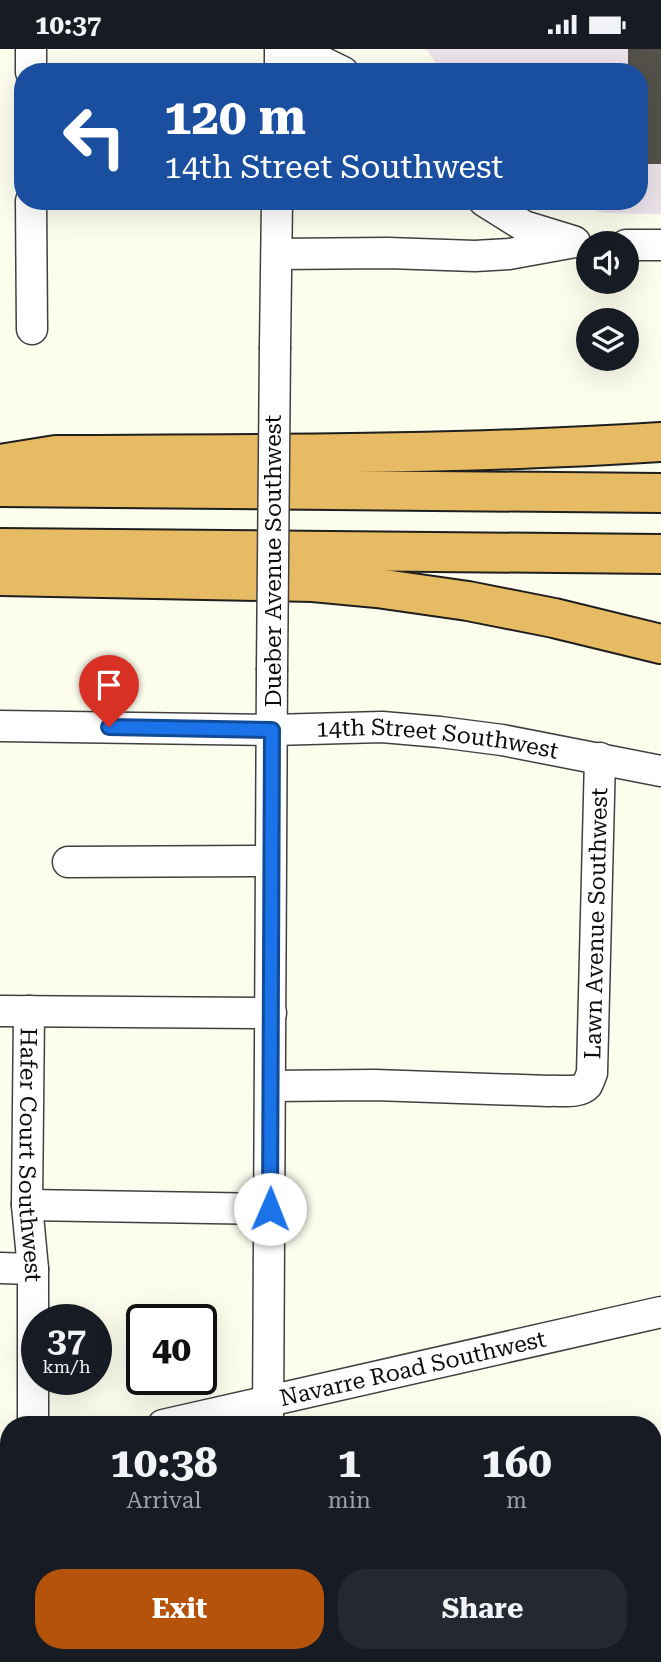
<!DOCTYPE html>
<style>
body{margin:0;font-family:"Roboto Serif",serif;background:#242831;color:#f1f3f6;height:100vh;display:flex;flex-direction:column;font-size:26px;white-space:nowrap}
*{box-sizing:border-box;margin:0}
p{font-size:23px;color:#9ea1a6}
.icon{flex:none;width:38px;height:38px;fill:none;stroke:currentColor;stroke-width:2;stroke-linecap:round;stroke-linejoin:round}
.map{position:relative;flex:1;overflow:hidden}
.panel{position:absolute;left:0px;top:1367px;width:662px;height:247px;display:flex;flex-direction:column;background:#171b24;border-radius:28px 28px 0 0;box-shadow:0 7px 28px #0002}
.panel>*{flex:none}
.banner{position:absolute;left:14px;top:14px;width:634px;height:147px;border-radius:28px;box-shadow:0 7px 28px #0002;background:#1a4fa0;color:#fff;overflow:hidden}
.controls{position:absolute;left:576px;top:182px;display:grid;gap:14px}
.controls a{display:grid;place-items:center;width:63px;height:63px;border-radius:50%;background:#171b24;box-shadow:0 7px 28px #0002;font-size:35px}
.speed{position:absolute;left:21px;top:1255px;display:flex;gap:14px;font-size:35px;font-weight:700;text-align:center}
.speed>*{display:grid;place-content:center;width:91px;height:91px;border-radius:50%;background:#171b24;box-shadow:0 7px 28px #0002;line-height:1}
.speed small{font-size:18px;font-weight:400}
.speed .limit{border:4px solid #111;border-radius:10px;background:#fff;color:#111}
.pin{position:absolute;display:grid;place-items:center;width:60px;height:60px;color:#fff;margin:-72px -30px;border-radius:50% 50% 50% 0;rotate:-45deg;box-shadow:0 0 7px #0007}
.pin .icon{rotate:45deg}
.me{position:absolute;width:77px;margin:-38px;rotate:1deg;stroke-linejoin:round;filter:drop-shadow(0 0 5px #0008)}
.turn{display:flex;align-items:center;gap:24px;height:147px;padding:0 35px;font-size:32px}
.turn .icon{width:91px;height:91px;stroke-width:2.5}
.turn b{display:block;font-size:49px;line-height:60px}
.eta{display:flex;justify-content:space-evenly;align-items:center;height:119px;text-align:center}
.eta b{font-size:42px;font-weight:700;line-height:49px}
.cta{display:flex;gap:14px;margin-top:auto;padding:14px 35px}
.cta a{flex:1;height:80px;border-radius:28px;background:#b45309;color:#fff;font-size:28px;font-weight:700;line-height:80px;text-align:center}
.cta a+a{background:#242831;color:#f1f3f6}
.status{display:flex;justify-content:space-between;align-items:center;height:49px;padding:0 35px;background:#171b24;direction:ltr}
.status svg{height:19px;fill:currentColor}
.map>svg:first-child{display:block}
.industrial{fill:#ebe2ea}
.building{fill:#54504a}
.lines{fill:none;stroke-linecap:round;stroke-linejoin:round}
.minor-casing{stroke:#404040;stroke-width:33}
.highway-casing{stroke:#1e1e1e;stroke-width:42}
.minor{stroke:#fff;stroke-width:30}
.highway{stroke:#e7bb63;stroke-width:38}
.minor-bridge-casing{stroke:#404040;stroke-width:33;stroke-linecap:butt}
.minor-bridge{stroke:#fff;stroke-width:30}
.route-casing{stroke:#114b97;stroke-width:18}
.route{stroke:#1a73e8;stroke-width:12}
.labels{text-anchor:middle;stroke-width:7;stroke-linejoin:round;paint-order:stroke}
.street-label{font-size:23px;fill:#0d0d0d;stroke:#fff}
</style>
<div class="status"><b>10:37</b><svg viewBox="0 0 49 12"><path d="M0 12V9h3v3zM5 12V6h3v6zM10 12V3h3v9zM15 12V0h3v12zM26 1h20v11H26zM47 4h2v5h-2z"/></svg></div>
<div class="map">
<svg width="661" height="1613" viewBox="0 0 661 1613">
<rect width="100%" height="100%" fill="#fdfdee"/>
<path class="industrial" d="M424,0h237v165l-57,-1 -45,-12h80v-129h-198l-13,-21z"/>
<path class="building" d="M628,0h33v115h-22v-92h-11z"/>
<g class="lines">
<defs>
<g id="minor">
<path d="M31,0v23"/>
<path d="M296,0l47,23"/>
<path d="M280,23v-23"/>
<path d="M31,152l1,128"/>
<path d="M484,152l40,25 49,15"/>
<path d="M626,196h35"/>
<path d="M277,205l111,-1 87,3 34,-2 66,-12"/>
<path d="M275,298l2,-146"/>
<path id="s1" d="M0,677l272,4 110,-3 58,5 62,8 159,31"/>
<path d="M68,813l202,-1"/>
<path d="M0,962l271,2"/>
<path id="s2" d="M29,962l-2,194 6,64v156"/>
<path id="s3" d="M271,1037l104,-1 174,6c10,-1 30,3 38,-6 1,-2 4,-9 5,-12l8,-315"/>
<path d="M27,1156l243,4"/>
<path d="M0,1219l33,1"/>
<path id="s4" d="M163,1376l498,-113"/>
<path d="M268,1376l4,-754"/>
<path d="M0,1412l9,-2"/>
<path d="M269,1605v8"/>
</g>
<g id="highway">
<path d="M0,415l56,-9c202,-1 403,0 605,-13"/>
<path d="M0,438l661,6"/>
<path d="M0,499l661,6"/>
<path d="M0,527l313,6 64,6 91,13 86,17 107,26"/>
</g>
</defs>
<use href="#minor" class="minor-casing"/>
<use href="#highway" class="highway-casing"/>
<use href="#minor" class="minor"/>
<use href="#highway" class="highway"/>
<defs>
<path id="minor-bridge" d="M272,622l3,-324"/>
</defs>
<use href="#minor-bridge" class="minor-bridge-casing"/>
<use href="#minor-bridge" class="minor-bridge"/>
</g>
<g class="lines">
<defs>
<path id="route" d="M109,678l163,3 -2,479"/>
</defs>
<use href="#route" class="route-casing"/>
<use href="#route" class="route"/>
</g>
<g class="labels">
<g class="street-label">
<text transform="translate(273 512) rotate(-90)" y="8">Dueber Avenue Southwest</text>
<text dy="8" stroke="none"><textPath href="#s1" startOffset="438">14th Street Southwest</textPath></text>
<text dy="8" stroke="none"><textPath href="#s3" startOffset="480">Lawn Avenue Southwest</textPath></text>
<text dy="8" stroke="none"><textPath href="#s2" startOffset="144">Hafer Court Southwest</textPath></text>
<text dy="8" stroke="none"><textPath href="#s4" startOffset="256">Navarre Road Southwest</textPath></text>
</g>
</g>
</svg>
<div class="controls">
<a><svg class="icon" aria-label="sound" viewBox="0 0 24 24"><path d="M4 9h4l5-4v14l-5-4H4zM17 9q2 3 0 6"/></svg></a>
<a><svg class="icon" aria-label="layers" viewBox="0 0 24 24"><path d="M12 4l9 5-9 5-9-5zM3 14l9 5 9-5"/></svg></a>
</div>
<div class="speed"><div>37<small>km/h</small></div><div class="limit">40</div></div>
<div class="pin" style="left:109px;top:678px;background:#d93025"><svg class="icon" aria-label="arrive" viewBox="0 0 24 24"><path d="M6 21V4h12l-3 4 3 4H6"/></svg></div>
<svg class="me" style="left:270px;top:1160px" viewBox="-20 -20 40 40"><circle r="19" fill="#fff"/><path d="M0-13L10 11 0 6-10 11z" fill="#1a73e8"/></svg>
<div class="banner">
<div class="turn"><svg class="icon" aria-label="left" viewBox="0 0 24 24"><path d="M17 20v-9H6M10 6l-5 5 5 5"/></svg><div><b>120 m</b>14th Street Southwest</div></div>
</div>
<section class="panel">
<div class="eta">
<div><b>10:38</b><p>Arrival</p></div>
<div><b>1</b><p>min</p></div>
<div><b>160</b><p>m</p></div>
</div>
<div class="cta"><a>Exit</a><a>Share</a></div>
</section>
</div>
